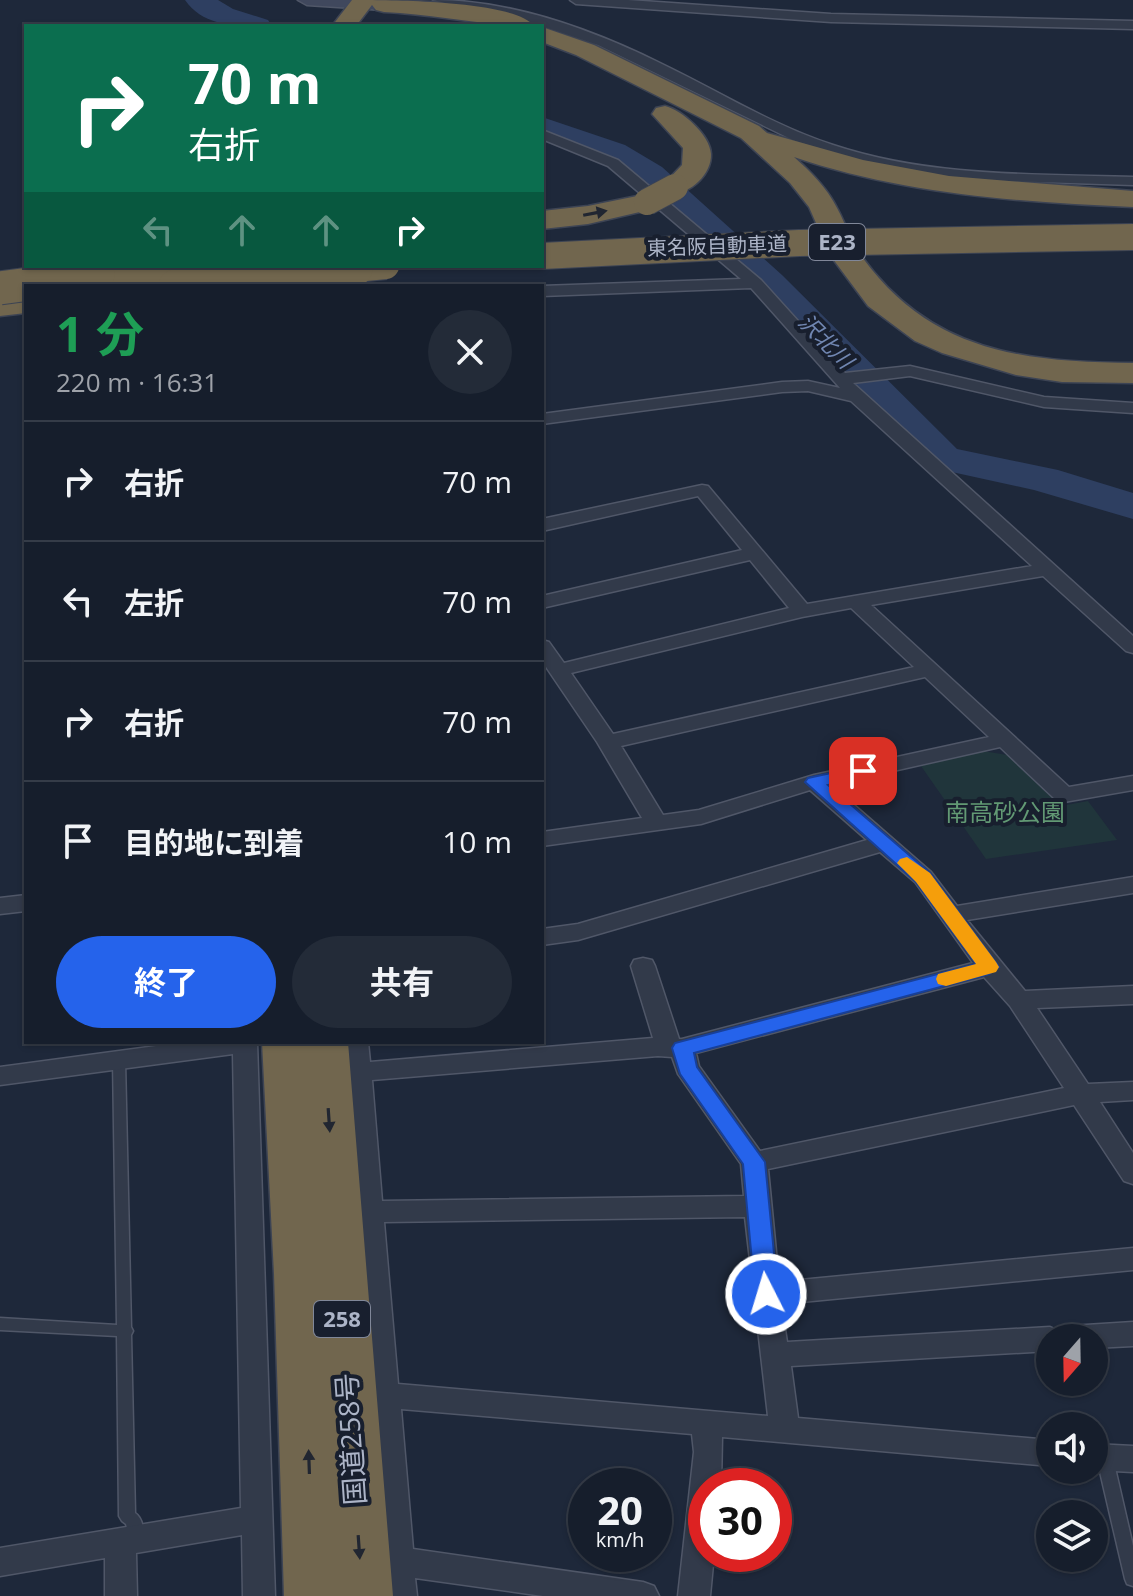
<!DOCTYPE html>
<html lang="ja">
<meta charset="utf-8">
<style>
body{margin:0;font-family:"Open Sans","Noto Sans JP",sans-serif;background:#232b38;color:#f1f3f6;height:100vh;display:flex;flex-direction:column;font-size:30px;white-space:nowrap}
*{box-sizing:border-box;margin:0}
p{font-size:26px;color:#9ea2a9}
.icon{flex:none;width:44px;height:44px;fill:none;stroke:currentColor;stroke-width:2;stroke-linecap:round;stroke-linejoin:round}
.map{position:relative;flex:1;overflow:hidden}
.drawer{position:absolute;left:24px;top:284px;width:520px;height:760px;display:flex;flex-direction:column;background:#161e2c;border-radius:0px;box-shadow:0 2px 6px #0004,0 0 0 2px #353c48}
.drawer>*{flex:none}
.banner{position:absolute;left:24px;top:24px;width:520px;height:244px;border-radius:0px;box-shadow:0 2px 6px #0004,0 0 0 2px #353c48;background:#0b6e4f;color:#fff;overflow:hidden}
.needle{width:52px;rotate:200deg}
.controls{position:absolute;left:1036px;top:1324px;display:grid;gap:16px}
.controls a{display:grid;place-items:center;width:72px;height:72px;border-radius:50%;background:#161e2c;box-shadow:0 2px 6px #0004,0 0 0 2px #353c48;font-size:40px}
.speed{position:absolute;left:568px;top:1468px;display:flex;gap:16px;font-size:40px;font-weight:700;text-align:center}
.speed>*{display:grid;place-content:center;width:104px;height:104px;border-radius:50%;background:#161e2c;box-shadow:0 2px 6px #0004,0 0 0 2px #353c48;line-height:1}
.speed small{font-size:20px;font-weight:400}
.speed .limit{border:12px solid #d22;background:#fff;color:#111}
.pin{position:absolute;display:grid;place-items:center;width:68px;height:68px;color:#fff;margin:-34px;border-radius:16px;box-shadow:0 4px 12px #0006}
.me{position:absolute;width:88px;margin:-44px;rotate:355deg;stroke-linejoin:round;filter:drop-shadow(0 0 6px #0008)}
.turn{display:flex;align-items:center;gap:28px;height:168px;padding:0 32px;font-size:36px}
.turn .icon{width:104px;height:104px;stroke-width:2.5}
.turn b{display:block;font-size:56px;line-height:68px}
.lanes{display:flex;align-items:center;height:76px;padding:0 32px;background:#0003;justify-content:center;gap:40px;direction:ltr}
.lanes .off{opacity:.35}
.round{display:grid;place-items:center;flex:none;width:84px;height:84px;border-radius:42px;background:#232b38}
.headline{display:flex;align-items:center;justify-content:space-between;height:136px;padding:0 32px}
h1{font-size:48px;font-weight:700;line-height:60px;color:#1e9e55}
.primary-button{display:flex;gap:16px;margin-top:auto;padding:16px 32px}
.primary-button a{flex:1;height:92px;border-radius:48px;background:#2563eb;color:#fff;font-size:32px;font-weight:700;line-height:92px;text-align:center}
.primary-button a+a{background:#232b38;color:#f1f3f6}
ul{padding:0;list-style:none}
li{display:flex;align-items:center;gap:24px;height:120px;padding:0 32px;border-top:2px solid #353c48}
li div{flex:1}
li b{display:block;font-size:30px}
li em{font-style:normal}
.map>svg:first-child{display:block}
.green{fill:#20353b}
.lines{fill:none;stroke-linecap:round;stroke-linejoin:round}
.river{fill:#2e3f61;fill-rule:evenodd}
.lane-casing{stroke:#505768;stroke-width:3}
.street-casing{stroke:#505768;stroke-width:3}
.secondary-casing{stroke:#505768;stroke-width:3}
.highway-casing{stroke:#3d4454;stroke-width:3}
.lane{fill:#323a4a;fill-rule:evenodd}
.street{fill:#323a4a;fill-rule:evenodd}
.secondary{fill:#40485d;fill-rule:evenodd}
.highway{fill:#71664e;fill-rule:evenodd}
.highway-bridge-far1-casing{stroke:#3d4454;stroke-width:28;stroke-linecap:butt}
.highway-bridge-casing{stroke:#3d4454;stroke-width:35;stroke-linecap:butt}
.highway-bridge-far1{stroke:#71664e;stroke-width:26}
.highway-bridge{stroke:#71664e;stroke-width:33}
.oneway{fill:#212631}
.route{fill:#2563eb;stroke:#184099;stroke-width:2}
.slow{fill:#f59e0b}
.labels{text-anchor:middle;stroke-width:8;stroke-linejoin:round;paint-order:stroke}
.far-street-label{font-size:20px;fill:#acb4c7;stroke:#181f2e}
.shield{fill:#181f2e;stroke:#808799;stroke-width:2}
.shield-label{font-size:22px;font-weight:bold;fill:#acb4c7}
.far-water-label{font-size:22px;font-style:italic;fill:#7187b2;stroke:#181f2e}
.park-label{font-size:24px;fill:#629974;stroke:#181f2e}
.near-street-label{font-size:28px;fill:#acb4c7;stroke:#181f2e}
</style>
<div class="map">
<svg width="1133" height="1596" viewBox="0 0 1133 1596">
<rect width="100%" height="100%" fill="#1e283a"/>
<path class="green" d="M983,751l24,4 54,51 27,-5 29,39 -131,19 -65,-93z"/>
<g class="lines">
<g class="river">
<path d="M185,0h33l15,9 35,11 4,6c-30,0 -67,3 -87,-26z"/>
<path d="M542,117l83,28 37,22 120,108 175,174 101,21 75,23v26l-99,-29 -105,-23 -173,-176 -118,-110 -35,-22 -61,-22z"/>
</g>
<defs>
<g id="lane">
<path d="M119,1055l4,2 2,3 6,267 2,4 -2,4 4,178c8,5 11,22 6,31l-5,2 -5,-2 -5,-20 -4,-3 -3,-5 -2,-180 -117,-6v-12l117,7 -4,-265 2,-3z"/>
<path d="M1105,1453l5,1 3,5 20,87v40l-6,-2 -2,-5 -28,-120 3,-5z"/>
</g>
<g id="street">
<path d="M433,0c78,0 161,30 231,65 56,27 110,61 169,80 96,32 200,29 300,32v8l-155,-5 -77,-9 -43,-10 -65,-21 -195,-95 -56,-19z"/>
<path d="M570,0h58l203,14 302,7v8l-302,-7 -255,-18z"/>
<path d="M542,130l76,30 143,120 84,93 65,-7 134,31 89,6v10l-89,-6 -134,-31 -57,7 280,253v17l-7,-2 -83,-75 -172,29 198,182 64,-11v14l-69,12 -8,-2 -56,-53 -169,38 100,87 26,34 176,-29v16l-166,27 58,71 108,-5v18l-96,4 51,76 45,-2v18l-33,2 33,51v31l-9,-3 -50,-76 -306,64 11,113 354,-34v22l-352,34 6,38 263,-15 9,4 11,-5 63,-4v24l-39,2v-10h-44v13l-259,15 7,52 252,22v26l-328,-29 -1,49h-15v68h8l-4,42h-32l16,-144 -2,-18 -291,-25 12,140 230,33 11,4 5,10h-116l-128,-18 2,18h-32l-41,-554h24l2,20 283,-24 -22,-72 3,-6 9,-2 9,2 3,6 24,73h3l291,-76 -58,-81 -35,-30 -302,88 -36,5v-16l36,-5 289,-84 -57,-50 -109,34 -159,22v-14l100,-14 -45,-76 -55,-81v-21l7,2 15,21 225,-55 -39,-48 -208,48v-12l200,-46 -44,-54 -156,35v-12l160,-34 6,1 99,118 225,-38 -181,-165 -43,-10 -26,1 -240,32v-10l240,-32 26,-1 32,7 -89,-100 -209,8v-10l199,-7 -133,-113 -66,-27zM851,608l63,59 -301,67 -42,-61 231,-56zM925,677l64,60 -175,38 -115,35 -36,5 -42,-69zM984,977l26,29 54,82 -304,63 -61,-85 -3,-13zM658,1056l14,1 6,17 63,90 3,32 -362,5 -10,-121zM745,1217l23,199 -370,-32 -14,-162z"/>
<path d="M26,895v16l-26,3v-16z"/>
<path d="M186,1042h71l18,554h-32l-1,-61 -106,18 1,43h-32v-38l-105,18v-28l241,-40 -8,-454 -233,31v-18z"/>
<path d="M1094,1444l39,2v26l-39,-2z"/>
</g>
<path id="secondary" d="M298,0h88l7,5 -9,5 -77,-5z"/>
<g id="highway">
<path d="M352,0c34,0 163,0 182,26 -50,0 -99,-12 -150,-14l-8,-2 -4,-5 -16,21h-24z"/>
<path d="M542,27l52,18 165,81 8,7 96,27 86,16 184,15v16c-114,-5 -230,-13 -339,-50 16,14 33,31 43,51 9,16 14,35 25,49 69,95 161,105 271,106v20l-71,-1 -46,-7 -74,-22 -27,-12 -47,-35 -38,-51 -21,-48 -19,-24 -49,-45 -165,-83 -34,-13z"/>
<path d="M665,106c17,4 45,29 46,48 1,22 -25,44 -46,39l-4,-6 21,-22 1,-17 -31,-34 4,-6z"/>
<path d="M647,194l10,2 4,6 -4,6 -69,16 -46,5v-18l46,-5z"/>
<path d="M26,295v18l-26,3v-18z"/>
<path d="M262,1042h86l45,554h-109l-10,-322z"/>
</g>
</defs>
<use href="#lane" class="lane-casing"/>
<use href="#street" class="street-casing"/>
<use href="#secondary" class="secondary-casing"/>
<use href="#highway" class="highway-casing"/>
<use href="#lane" class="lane"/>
<use href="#street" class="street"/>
<use href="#secondary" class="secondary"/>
<use href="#highway" class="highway"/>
<defs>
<g id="highway-bridge-far1">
<path d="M647,202l28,-15"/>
<path d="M542,256l257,-13 334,-6"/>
<path d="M335,271l51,-5"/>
</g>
<g id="highway-bridge">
<path d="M71,286l134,-15"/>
<path d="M175,286l181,-17"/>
<path d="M0,288l98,-13"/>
</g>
</defs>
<use href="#highway-bridge-far1" class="highway-bridge-far1-casing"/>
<use href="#highway-bridge" class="highway-bridge-casing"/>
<use href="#highway-bridge-far1" class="highway-bridge-far1"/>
<use href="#highway-bridge" class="highway-bridge"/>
</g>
<defs><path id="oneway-solid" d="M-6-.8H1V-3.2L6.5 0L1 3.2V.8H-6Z" transform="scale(2)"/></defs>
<g class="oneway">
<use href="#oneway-solid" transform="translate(595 213) rotate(-11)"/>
<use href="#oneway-solid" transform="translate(329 1120) rotate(86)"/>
<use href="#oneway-solid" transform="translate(309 1462) rotate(-92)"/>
<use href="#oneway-solid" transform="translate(359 1547) rotate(86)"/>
</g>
<path class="route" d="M863,766l9,5 -3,4 -41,10 102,88 69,94 -10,7 -295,79 3,14 68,95 13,132 -4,7 -8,3 -8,-3 -3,-7 -12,-130 -63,-90 -8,-26 3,-5 301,-79 -60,-82 -111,-100 3,-4z"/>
<path class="slow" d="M907,857l23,16 66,89 3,5 -3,5 -50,14 -8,-2 -2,-5 2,-5 38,-10 -60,-82 -19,-19 3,-4z"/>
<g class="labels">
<g class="far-street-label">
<text transform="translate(717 246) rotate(-2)" y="7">東名阪自動車道</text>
</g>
<g class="shield">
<rect x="809" y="224" width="56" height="36" rx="6"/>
<rect x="314" y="1301" width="56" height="36" rx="6"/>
</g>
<g class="shield-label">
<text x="837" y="250">E23</text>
<text x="342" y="1327">258</text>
</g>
<g class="far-water-label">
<text transform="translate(826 341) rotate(45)" y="8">沢北川</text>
</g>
<g class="park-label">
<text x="1005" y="821">南高砂公園</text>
</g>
<g class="near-street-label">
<text transform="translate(351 1439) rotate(-94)" y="10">国道258号</text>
</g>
</g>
</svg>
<div class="controls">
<a><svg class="needle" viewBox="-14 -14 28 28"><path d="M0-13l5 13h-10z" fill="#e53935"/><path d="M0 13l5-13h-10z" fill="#9ea2a9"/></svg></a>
<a><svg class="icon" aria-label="sound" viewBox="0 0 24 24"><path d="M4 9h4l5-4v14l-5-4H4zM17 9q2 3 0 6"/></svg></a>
<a><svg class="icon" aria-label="layers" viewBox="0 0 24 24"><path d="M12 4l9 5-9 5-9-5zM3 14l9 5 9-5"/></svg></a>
</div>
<div class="speed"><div>20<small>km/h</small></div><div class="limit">30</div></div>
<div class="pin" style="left:863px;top:771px;background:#d93025"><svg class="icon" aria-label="arrive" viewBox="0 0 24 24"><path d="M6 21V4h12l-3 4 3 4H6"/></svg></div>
<svg class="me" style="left:766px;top:1294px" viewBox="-20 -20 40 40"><circle r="17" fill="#2563eb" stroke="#fff" stroke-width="3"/><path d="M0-11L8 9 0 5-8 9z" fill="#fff"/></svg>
<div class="banner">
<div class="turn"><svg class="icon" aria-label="right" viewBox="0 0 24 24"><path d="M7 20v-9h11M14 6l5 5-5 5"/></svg><div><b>70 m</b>右折</div></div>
<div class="lanes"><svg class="icon off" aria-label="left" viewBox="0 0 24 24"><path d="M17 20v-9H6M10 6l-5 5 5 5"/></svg><svg class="icon off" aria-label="ahead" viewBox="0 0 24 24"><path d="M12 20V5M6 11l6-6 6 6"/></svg><svg class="icon off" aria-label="ahead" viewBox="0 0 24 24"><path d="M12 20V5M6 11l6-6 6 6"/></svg><svg class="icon" aria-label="right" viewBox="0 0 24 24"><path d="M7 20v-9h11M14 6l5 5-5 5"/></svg></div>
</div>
<section class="drawer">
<div class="headline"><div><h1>1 分</h1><p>220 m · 16:31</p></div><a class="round"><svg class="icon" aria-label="close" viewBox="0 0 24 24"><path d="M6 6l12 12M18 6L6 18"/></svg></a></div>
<ul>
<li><svg class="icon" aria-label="right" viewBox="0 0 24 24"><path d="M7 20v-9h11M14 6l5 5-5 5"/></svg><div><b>右折</b></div><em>70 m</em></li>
<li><svg class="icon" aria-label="left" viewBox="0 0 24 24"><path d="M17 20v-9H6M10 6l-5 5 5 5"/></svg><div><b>左折</b></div><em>70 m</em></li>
<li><svg class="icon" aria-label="right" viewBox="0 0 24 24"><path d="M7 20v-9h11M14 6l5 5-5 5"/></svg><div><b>右折</b></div><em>70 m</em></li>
<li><svg class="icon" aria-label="arrive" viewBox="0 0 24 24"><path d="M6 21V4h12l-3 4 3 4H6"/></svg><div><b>目的地に到着</b></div><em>10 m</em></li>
</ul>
<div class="primary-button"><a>終了</a><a>共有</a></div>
</section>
</div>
